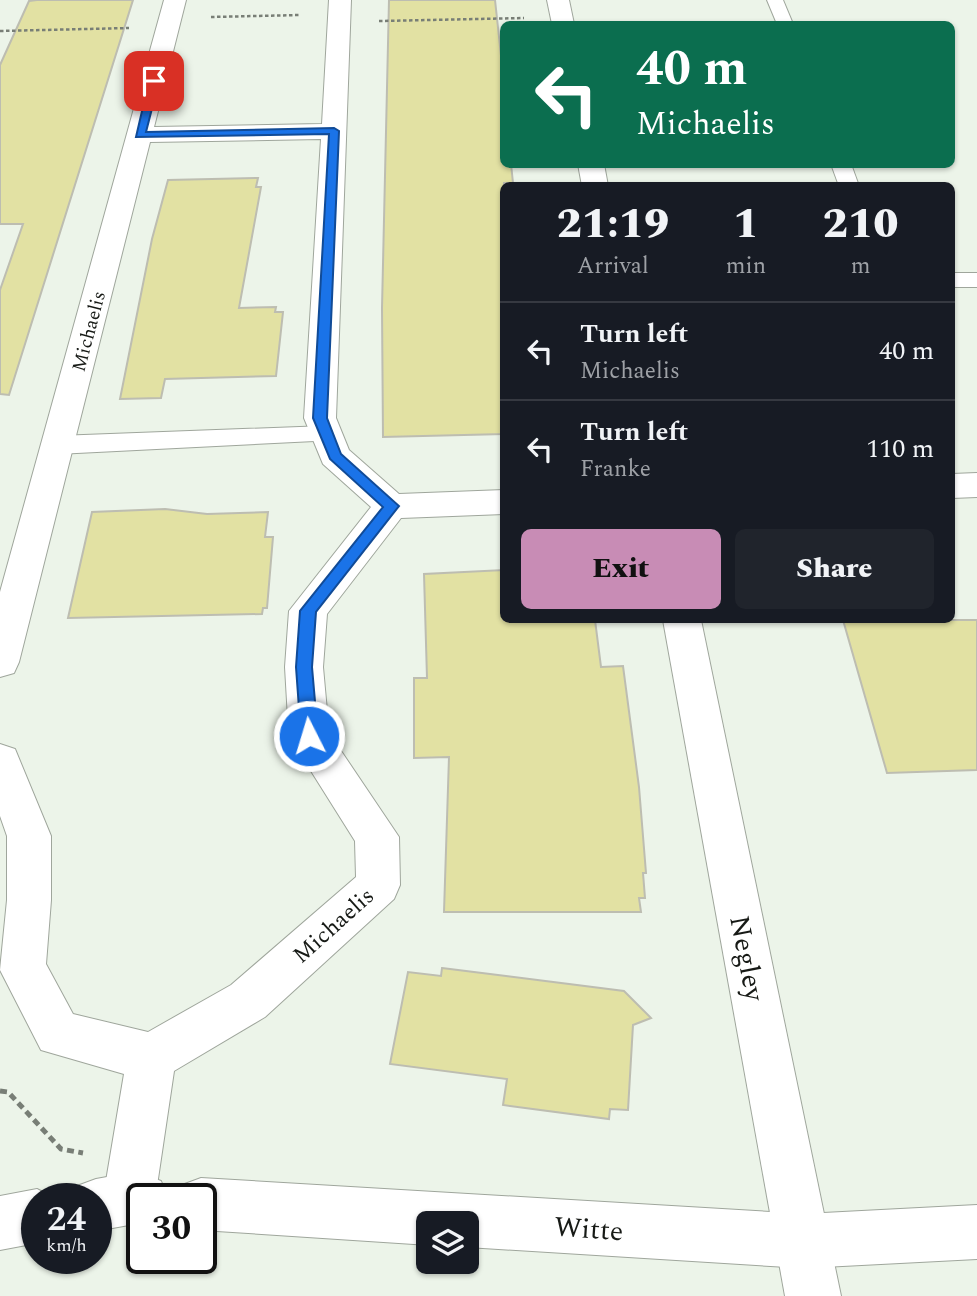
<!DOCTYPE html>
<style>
body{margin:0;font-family:Spectral,serif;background:#20242c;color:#f1f3f6;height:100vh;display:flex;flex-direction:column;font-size:26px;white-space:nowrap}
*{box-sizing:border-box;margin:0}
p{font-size:23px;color:#9ea1a6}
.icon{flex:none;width:38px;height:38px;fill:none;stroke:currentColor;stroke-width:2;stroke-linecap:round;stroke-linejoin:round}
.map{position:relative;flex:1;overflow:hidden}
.details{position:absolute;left:500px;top:182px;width:455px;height:441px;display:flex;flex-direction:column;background:#171b24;border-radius:10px;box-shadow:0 2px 5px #0004}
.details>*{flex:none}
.banner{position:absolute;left:500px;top:21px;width:455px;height:147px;border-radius:10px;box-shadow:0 2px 5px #0004;background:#0b6e4f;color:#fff;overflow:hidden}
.controls{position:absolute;left:416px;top:1211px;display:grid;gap:14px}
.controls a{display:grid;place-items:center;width:63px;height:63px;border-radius:10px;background:#171b24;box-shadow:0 2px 5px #0004;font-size:35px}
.speed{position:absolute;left:21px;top:1183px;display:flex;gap:14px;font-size:35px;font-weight:700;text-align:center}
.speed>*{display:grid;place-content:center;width:91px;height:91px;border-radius:50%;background:#171b24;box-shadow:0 2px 5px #0004;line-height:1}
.speed small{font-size:18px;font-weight:400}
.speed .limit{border:4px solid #111;border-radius:10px;background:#fff;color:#111}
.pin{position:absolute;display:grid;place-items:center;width:60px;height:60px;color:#fff;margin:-30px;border-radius:14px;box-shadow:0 4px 10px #0006}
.me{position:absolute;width:77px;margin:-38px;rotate:355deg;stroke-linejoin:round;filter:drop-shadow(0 0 5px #0008)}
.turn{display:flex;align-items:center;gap:24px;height:147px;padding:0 21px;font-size:32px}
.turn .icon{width:91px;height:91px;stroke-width:2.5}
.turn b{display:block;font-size:49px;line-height:60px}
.eta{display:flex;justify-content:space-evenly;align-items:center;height:119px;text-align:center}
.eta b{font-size:42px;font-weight:800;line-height:49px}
.action{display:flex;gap:14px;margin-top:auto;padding:14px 21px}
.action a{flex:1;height:80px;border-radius:10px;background:#c88cb5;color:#111;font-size:28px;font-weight:800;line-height:80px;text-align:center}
.action a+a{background:#20242c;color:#f1f3f6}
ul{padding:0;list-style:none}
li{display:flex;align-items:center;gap:21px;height:98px;padding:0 21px;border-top:2px solid #363941}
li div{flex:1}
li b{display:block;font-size:26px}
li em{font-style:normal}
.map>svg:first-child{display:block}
.building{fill:#e2e1a3;stroke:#bdbdb1;stroke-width:2}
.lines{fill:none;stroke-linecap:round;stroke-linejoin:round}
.lane-casing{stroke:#9fa69c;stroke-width:2}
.street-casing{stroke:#9fa69c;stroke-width:2}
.secondary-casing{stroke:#9fa69c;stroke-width:2}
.path-far1{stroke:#787e76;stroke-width:2.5;stroke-dasharray:3.5 2.5;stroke-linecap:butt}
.path{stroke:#787e76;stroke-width:5;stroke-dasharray:7 4.5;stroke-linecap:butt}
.lane{fill:#fff;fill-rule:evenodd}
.street{fill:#fff;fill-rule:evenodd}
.secondary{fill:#fff;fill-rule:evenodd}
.route{fill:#1a73e8;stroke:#114b97;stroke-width:2}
.labels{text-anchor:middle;stroke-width:7;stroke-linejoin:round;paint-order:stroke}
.far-street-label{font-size:19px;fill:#171a16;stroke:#fff}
.street-label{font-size:23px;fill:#171a16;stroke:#fff}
.near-street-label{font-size:28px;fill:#171a16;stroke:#fff}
</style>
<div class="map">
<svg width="977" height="1296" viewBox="0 0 977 1296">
<rect width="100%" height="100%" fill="#ecf4e9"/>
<g class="building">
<path d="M37,0h96l-124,395 -9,-1v-104l23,-66h-23v-159l29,-64z"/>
<path d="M389,0h106l9,83v81h7l2,19h-9v251l-121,3 -1,-129z"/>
<path d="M258,178l-2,9h5l-22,121 37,-1 -1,5h8l-7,64 -111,3 -4,19 -41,1 32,-160 16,-59z"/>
<path d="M165,509l42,5 61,-2 -3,25h8l-6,71h-4l-1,6 -194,4 24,-106z"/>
<path d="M504,570v50h91l6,47 22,-1 16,121 7,86h-3l2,25h-6l2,14h-197l5,-155 -35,1v-80h13l-3,-104z"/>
<path d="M843,620h134v150l-90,3z"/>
<path d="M442,968l182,23 27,27 -18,7 -5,85 -18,-1 -1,10 -106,-14 4,-26 -117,-15 18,-92 33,4z"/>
</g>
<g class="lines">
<defs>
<g id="lane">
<path d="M767,0h16l10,24h-16z"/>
<path d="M831,164h20l8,22h-20z"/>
<rect x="952" y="273" width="25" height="14"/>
<path d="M326,426l9,2 4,6 -4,6 -278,14 -9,-3 -4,-6 4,-6 9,-3z"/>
</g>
<g id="street">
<path d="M164,0h22l-32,127 168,-3 7,-124h22l-15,418 13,32 50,44 105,-4v24l-103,4 -74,96 -4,53 6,66 70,104 1,48 -6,14 -129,118 -91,54 -19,128h-13v21l-13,5 -19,-7 -7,-19 21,-125 -83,-24 -41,-80 7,-70v-64l-7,-20v-72l15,5 36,87v64l-5,64 27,50 75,18 83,-47 125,-108 -1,-36 -66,-105 -4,-69 4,-56 82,-104 -48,-43 -19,-46 17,-279 -171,3 -131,520 -5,11 -14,4v-85z"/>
<path d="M547,0h22l5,24h-22z"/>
<path d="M578,164h26l4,22h-26z"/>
<path d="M977,473v24l-25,1v-24z"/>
<path d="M663,620h38l140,676h-56z"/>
</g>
<g id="secondary">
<path d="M129,1173l13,1 19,7 7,18h-26v27l-13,-1 -33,6v-32h-24l5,-13 19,-7z"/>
<path d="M201,1178l603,36 173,-9v54l-173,9 -337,-21v-24h-38v22l-228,-15v-31h-24l5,-14z"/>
<path d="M37,1189l19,10h-19v44l-37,7v-54z"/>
</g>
</defs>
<use href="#lane" class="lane-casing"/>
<use href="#street" class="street-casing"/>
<use href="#secondary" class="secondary-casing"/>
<g class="path-far1">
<path d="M211,17l89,-2"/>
<path d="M379,21l145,-3"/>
<path d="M0,31l129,-3"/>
</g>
<path class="path" d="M0,1091l8,1 53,57 22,4"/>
<use href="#lane" class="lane"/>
<use href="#street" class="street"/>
<use href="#secondary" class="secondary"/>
</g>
<path class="route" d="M154,78l5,3 -13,51 188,-4 5,3 -12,287 14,36 58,52 -83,106 -4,55 6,69 -3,5h-12l-2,-5 -5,-69 4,-56 83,-104 -53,-48 -17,-41 16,-284 -193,3 13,-56z"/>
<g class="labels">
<g class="far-street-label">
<text transform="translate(88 331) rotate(-75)" y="7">Michaelis</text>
</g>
<g class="street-label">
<text transform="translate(333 925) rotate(-42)" y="8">Michaelis</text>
</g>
<g class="near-street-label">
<text transform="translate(748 958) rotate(79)" y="10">Negley</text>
<text transform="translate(589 1228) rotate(4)" y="10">Witte</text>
</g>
</g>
</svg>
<div class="controls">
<a><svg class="icon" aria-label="layers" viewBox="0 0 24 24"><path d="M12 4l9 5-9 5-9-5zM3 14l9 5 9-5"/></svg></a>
</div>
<div class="speed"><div>24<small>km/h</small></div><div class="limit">30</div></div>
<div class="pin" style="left:154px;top:81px;background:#d93025"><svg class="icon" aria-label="arrive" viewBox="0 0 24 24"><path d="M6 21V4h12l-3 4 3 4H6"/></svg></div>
<svg class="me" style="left:309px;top:736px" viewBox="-20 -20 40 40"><circle r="17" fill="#1a73e8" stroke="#fff" stroke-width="3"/><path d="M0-11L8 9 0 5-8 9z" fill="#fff"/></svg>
<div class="banner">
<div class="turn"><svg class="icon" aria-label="left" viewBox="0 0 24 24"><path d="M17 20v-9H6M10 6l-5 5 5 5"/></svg><div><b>40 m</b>Michaelis</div></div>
</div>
<section class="details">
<div class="eta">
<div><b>21:19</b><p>Arrival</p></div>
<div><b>1</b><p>min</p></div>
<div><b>210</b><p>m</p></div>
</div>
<ul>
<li><svg class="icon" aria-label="left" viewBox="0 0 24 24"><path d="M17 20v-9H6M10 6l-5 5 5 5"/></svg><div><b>Turn left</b><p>Michaelis</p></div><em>40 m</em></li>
<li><svg class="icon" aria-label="left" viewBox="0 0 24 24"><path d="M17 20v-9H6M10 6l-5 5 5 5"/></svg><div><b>Turn left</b><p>Franke</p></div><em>110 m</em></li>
</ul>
<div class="action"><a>Exit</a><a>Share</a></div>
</section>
</div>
